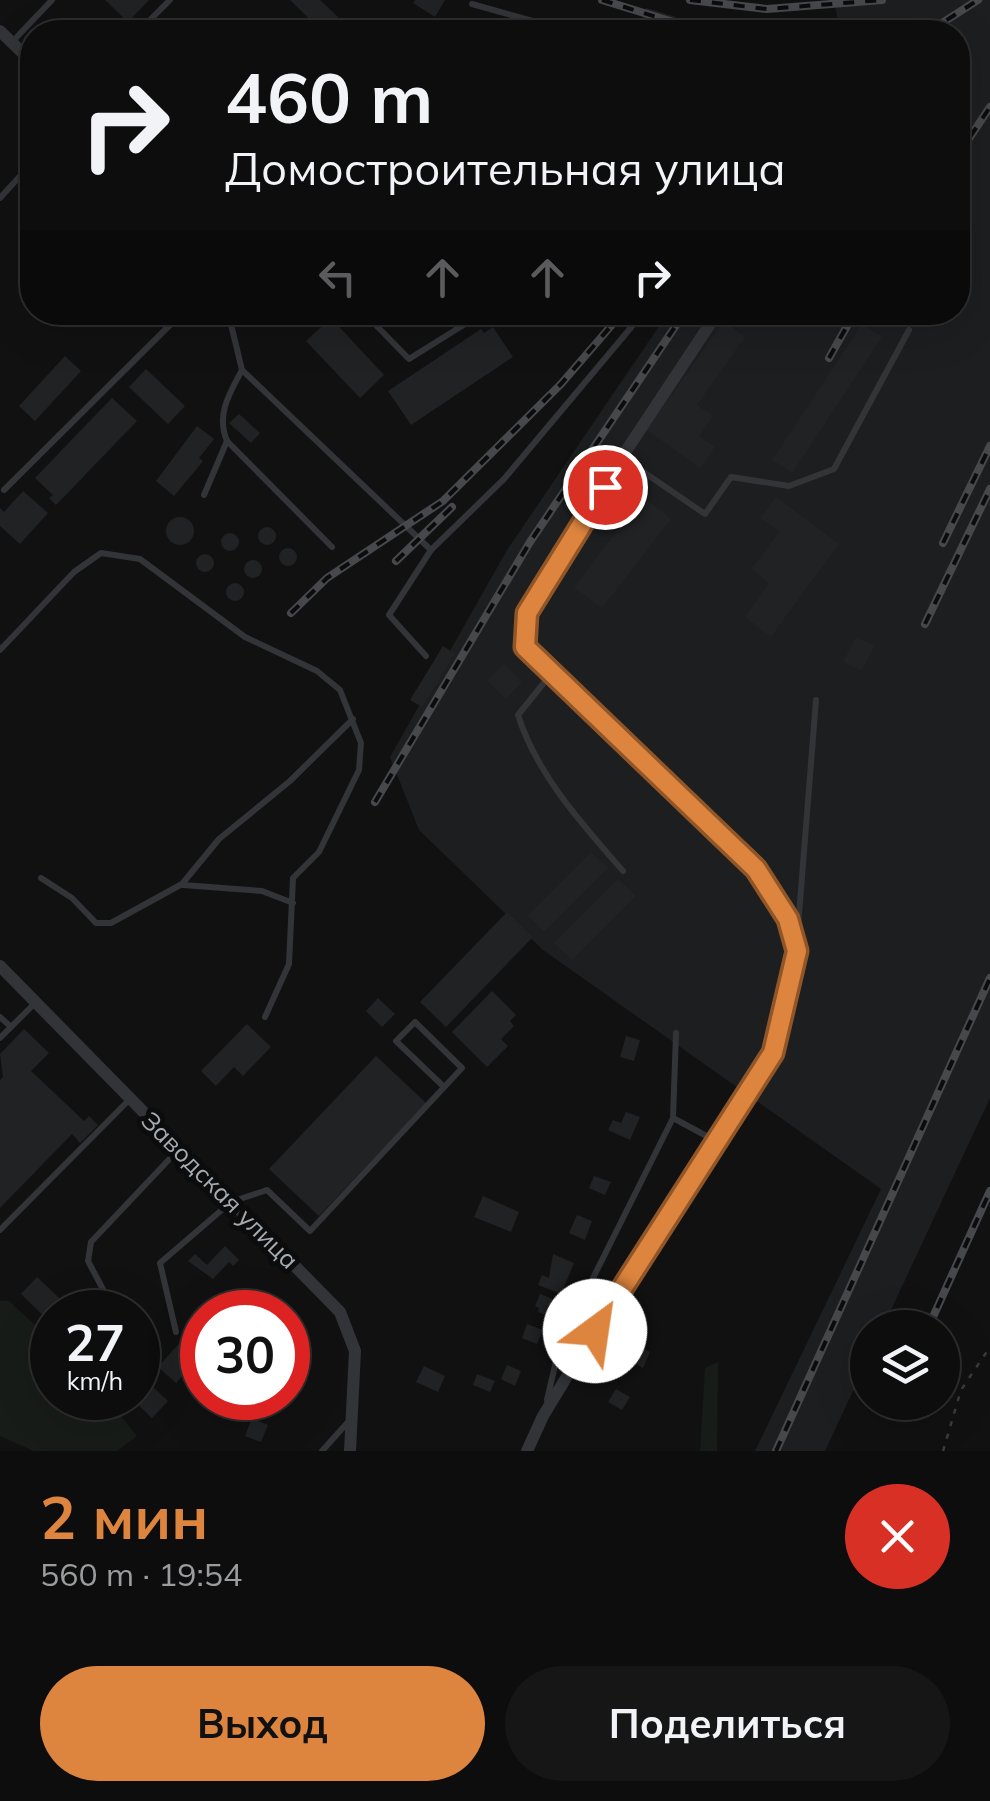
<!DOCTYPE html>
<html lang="ru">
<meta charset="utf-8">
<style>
body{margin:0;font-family:Mulish,sans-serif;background:#161617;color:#f1f3f6;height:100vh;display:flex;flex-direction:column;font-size:38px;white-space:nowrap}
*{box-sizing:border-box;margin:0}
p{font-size:32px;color:#9a9c9e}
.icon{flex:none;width:55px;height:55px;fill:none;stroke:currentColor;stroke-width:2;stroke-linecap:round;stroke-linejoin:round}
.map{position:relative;height:1451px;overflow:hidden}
.drawer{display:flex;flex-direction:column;background:#0d0d0e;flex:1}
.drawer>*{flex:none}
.hud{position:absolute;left:20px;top:20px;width:950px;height:305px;border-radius:40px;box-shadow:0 10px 40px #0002,0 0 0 2px #2d2d2e;background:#0d0d0e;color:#f1f3f6;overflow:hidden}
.tools{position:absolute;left:850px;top:1310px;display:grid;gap:20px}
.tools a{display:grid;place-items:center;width:110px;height:110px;border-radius:50%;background:#0d0d0e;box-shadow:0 10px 40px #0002,0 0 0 2px #2d2d2e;font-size:50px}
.speed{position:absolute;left:30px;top:1290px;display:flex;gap:20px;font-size:50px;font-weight:700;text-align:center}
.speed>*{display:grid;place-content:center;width:130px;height:130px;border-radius:50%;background:#0d0d0e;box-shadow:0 10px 40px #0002,0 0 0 2px #2d2d2e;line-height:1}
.speed small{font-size:25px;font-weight:400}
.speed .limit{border:15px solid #d22;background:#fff;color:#111}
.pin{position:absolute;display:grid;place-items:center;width:85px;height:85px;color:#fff;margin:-42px;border:5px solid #fff;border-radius:50%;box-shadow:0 2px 10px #0007}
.me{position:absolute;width:110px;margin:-55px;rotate:31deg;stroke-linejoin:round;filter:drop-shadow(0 0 8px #0008)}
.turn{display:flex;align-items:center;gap:35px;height:210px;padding:0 40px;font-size:45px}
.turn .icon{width:130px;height:130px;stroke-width:2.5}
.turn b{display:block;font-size:70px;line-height:85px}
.lanes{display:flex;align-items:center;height:95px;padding:0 40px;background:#0003;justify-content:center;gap:50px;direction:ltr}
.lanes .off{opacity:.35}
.round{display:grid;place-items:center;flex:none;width:105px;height:105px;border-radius:52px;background:#161617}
.head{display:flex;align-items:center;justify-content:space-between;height:170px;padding:0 40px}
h1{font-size:60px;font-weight:700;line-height:75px;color:#dd843e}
.button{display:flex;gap:20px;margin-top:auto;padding:20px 40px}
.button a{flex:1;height:115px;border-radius:60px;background:#dd843e;color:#111;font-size:40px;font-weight:700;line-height:115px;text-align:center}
.button a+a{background:#161617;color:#f1f3f6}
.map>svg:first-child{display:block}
.built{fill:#1d1e1f}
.green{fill:#181c18}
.building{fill:#212223}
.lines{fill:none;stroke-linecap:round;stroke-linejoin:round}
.path{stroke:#393b3e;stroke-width:2.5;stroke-dasharray:5 8;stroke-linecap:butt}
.service{stroke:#323437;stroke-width:6}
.minor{stroke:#323437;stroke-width:12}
.rail-casing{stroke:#46484c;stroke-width:8}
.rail{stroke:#0c0c0d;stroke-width:4;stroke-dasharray:11;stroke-linecap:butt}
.route-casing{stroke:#905628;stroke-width:25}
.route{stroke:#dd843e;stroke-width:18}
.labels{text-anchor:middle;stroke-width:10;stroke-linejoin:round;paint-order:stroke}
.street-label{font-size:25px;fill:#a4abb1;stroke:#0c0c0d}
</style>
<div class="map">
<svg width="990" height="1451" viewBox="0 0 990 1451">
<rect width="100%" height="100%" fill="#111112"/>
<path class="built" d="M834,0h156v1098l-107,229 -15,1 -1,33 -42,90h-70l126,-262 -338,-239 -124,-120 -29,-73 117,-207 161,-237 290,-1v-280h-118z"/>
<g class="green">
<path d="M0,1301h9l43,40v57h54l31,38 -20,15h-83l-34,-15z"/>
<path d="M718,1362l-1,89h-17l5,-83z"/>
</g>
<g class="building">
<path d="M105,0h44l-21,22z"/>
<path d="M290,0h30l19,18 -16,14z"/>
<path d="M415,0h30l-10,17 -22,-14z"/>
<path d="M646,8l30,9 -5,15 -32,-4z"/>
<path d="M331,318l53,57 -24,23 -54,-57z"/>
<path d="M724,321l21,16 -48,68 16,11 -14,20 16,11 -15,21 -53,-38z"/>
<path d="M862,324l20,13 -90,136 -20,-13z"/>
<path d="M493,327l20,30 -102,68 -23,-34 93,-62 3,4z"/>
<path d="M65,356l16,15 -46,50 -16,-15z"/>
<path d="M146,369l39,37 -17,18 -39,-37z"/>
<path d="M112,398l25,23 -81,84 -7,-7 4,-3 -18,-17z"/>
<path d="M239,414l21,19 -9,10 -22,-20z"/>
<path d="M197,426l17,13 -15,19 4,3 -29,35 -18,-15z"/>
<path d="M23,491l25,22 -28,31 -20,-18v-18l4,4z"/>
<path d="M643,497l28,22 -69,89 -28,-21z"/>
<path d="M776,497l63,47 -68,93 -26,-20 24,-34 -18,-14 28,-37 -19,-14z"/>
<circle cx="180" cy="531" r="14"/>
<circle cx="267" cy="536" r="9"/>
<circle cx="230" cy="542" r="9"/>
<circle cx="288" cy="557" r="9"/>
<circle cx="205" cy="563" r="9"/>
<circle cx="253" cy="569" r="9"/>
<circle cx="235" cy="592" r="9"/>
<path d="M856,637l18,9 -12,25 -19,-9z"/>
<path d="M443,646l12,8 -33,53 -12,-7z"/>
<path d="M504,664l18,18 -16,17 -19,-18z"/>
<path d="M591,852l17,16 -64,64 -16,-17z"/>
<path d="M618,879l18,17 -64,64 -18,-17z"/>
<path d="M507,912l26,25 -87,90 -26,-25z"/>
<path d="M492,991l24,24 -6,6 4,5 -13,13 7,7 -21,21 -35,-35z"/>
<path d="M378,998l17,16 -13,13 -16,-16z"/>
<path d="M247,1024l24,23 -28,29 -9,-9 -18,19 -15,-15z"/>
<path d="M24,1029l25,24 -18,18 53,50 5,-5 9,9 -18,18 -8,-9 -72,74v-128l3,-3 -3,-23z"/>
<path d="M626,1036l14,4 -6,21 -14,-4z"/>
<path d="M376,1056l50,47 -107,113 -50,-47z"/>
<path d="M626,1112l14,5 -10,23 -22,-10 5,-10 8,3z"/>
<path d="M594,1176l17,6 -6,13 -16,-7z"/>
<path d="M483,1196l36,16 -8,20 -37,-15z"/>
<path d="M577,1215l15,6 -7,19 -16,-7z"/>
<path d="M225,1246l14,14 -6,6 -4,-4 -16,17 -25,-18 7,-7 12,11z"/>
<path d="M553,1254l21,9 -13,31 -23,-9 4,-10 7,3z"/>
<path d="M37,1277l37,35h-22v12l-31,-30z"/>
<path d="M540,1294l18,7 -6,17 -14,-6 1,-4 -4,-2z"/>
<path d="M221,1298l17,14h-30z"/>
<path d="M202,1318v36l-26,29 -18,-16z"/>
<path d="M527,1324l16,6 -6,14 -15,-6z"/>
<path d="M638,1346l12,6 -7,16 -13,-7z"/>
<path d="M507,1365l14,6 -6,15 -14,-7z"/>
<path d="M424,1366l21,10 -7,16 -22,-10z"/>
<path d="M138,1373l30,28 -16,17 -21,-20h7z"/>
<path d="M477,1374l18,7 -5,11 -17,-7z"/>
<path d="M616,1389l14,8 -8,13 -14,-8z"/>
<path d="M252,1418l16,7 -7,17 -16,-6z"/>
</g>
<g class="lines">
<path class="path" d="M943,1451l18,-61 29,-43"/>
<g class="service">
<path d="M472,4l100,28"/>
<path d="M138,32l32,-32"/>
<path d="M13,41l39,-41"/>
<path d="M0,198l32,-35"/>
<path d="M228,312l14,58 189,180"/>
<path d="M363,312l46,47 56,-35"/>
<path d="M242,370c-13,24 -26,45 -15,71l105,106"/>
<path d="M623,458l82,56 26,-37 58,9 45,-17 75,-139"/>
<path d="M4,490l179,-178"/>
<path d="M204,495l23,-54"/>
<path d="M0,650l74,-78 27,-19 39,6 105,78 72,34 23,19 21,53 -2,27 -40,82 -26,26 -4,86 -24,53"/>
<path d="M426,656l-37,-41 42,-65 73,-71 140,-167"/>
<path d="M551,674l-33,41c19,60 64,109 105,156"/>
<path d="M41,878l31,20 24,25h15l71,-39 37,-45 71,-58 63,-62"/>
<path d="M183,885l79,6 31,12"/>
<path d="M797,940l19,-240"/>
<path d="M0,1017l11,10"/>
<path d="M0,1038l35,-35"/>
<path d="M673,1118l3,-85"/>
<path d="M0,1230l129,-130"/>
<path d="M115,1312l-27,-51 3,-19 87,-92"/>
<path d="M176,1332l-16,-69 71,-61 36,-12 43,41 152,-163 -47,-46 -19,19 48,46"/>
<path d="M547,1400l13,-56 113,-226 41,22"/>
<path d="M322,1451l26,-29"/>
</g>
<g class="minor">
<path d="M0,31l32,31"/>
<path d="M0,966l340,346 15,39 -5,100"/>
<path d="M527,1451l16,-35 86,-142 144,-221 24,-102 -9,-32 -33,-50 -230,-222 2,-34 95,-156 96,-145"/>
</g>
<defs>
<g id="rail">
<path d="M602,0l103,32"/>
<path d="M690,0l77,9 115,-9"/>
<path d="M928,32l50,-32"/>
<path d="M958,155l32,-48"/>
<path d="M829,358l26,-46"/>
<path d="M943,543l47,-97"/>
<path d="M396,561l56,-54"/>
<path d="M291,613l36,-35 116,-77 118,-117 62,-72"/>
<path d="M925,624l65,-135"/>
<path d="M375,802l155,-260 155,-230"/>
<path d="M928,1328l62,-137"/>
<path d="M776,1451l214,-473"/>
</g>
</defs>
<use href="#rail" class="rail-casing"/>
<use href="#rail" class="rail"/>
</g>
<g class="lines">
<defs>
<path id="route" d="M595,1331l178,-278 24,-102 -9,-32 -32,-50 -231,-222 2,-34 78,-126"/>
</defs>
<use href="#route" class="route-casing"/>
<use href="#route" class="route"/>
</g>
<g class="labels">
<g class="street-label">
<text transform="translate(220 1190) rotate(45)" y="9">Заводская улица</text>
</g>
</g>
</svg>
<div class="tools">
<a><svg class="icon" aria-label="layers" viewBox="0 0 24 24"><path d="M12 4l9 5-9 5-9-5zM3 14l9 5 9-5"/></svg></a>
</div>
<div class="speed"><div>27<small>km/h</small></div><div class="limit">30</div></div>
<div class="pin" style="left:605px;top:487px;background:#d93025"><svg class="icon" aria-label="arrive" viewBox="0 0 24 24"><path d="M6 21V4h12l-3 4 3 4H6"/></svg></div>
<svg class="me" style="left:595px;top:1331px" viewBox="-20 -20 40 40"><circle r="19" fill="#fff"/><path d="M0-13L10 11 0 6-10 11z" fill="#dd843e"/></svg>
<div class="hud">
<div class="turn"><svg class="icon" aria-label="right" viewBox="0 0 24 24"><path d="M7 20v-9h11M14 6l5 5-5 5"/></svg><div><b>460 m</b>Домостроительная улица</div></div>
<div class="lanes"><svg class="icon off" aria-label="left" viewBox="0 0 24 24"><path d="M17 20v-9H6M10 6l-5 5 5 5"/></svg><svg class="icon off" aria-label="ahead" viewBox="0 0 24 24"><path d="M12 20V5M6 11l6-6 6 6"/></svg><svg class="icon off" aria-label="ahead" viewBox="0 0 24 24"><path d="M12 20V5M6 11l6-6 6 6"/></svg><svg class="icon" aria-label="right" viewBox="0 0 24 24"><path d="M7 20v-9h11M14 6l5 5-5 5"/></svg></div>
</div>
</div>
<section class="drawer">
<div class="head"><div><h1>2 мин</h1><p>560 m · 19:54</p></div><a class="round" style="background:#d93025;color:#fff"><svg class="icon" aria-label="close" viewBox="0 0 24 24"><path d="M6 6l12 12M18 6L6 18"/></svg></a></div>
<div class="button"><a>Выход</a><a>Поделиться</a></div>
</section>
